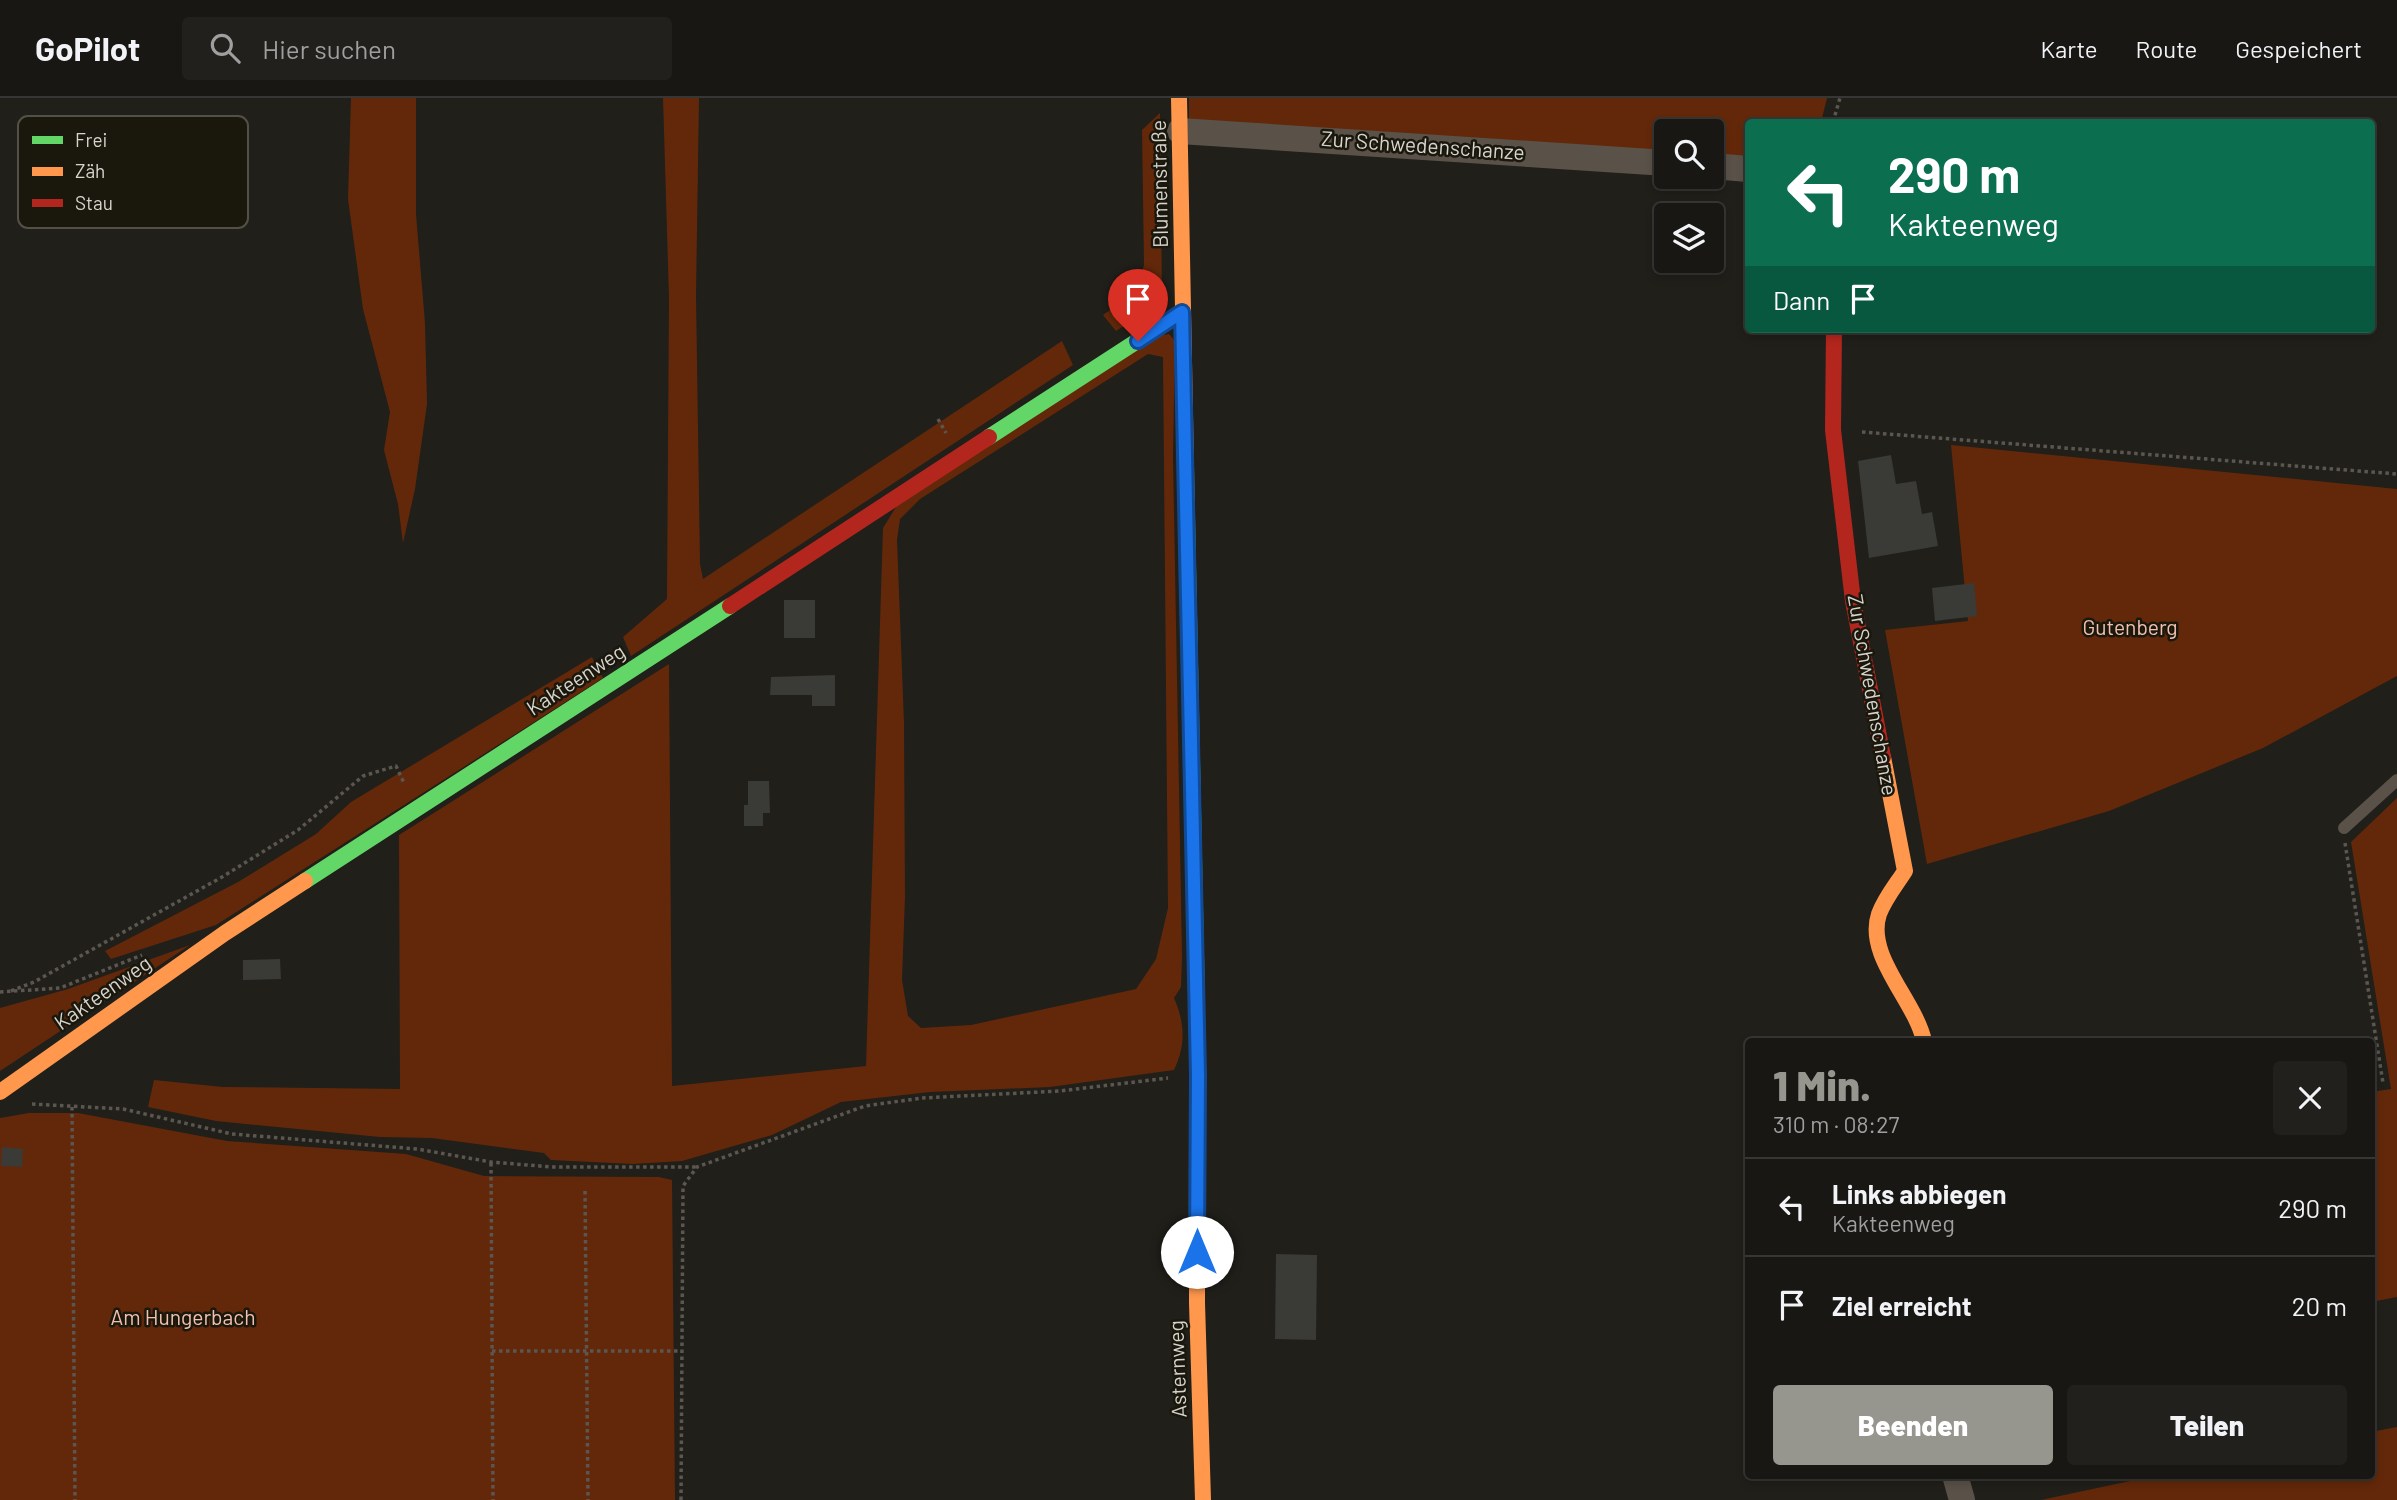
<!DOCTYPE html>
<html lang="de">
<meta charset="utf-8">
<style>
body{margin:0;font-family:Barlow,sans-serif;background:#21201d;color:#f1f3f6;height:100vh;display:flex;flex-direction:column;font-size:26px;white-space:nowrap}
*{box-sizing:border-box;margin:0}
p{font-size:23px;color:#9f9fa0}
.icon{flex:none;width:38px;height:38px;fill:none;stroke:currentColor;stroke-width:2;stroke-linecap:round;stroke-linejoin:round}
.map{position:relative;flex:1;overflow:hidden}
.panel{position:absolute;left:1745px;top:940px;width:630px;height:441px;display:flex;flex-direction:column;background:#181714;border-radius:7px;box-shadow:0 4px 10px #0003,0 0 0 2px #363634}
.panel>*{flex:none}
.hud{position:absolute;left:1745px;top:21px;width:630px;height:214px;border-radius:7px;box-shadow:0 4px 10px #0003,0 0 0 2px #363634;background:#0b6e4f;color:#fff;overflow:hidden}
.tools{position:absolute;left:1654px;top:21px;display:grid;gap:14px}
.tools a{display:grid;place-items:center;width:70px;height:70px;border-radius:7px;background:#181714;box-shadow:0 4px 10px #0003,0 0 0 2px #363634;font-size:35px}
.pin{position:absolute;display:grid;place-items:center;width:60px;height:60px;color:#fff;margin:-72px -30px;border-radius:50% 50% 50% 0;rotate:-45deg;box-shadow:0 0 7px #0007}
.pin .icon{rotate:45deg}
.me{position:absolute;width:77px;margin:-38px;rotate:0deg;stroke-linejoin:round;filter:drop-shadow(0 0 5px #0008)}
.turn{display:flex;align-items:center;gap:24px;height:147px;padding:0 28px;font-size:32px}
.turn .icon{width:91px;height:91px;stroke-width:2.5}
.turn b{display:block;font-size:49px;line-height:60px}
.then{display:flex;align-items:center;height:66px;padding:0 28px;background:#0003;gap:14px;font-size:26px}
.round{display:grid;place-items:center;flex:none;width:74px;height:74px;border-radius:7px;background:#21201d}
.overview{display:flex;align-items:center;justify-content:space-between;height:119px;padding:0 28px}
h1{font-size:42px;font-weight:800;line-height:52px;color:#96958e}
.cta{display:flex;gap:14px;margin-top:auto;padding:14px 28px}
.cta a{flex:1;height:80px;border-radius:7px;background:#96958e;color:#fff;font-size:28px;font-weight:800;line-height:80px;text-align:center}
.cta a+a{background:#21201d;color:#f1f3f6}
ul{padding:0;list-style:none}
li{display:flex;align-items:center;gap:21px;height:98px;padding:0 28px;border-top:2px solid #363634}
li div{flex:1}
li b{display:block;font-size:26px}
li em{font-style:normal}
header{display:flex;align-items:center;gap:42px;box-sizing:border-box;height:98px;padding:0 35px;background:#181714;border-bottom:2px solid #363634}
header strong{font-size:33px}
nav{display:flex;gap:38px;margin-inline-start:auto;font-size:24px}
.search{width:490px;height:63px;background:#21201d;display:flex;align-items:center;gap:18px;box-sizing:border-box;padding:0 24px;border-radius:7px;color:#9f9fa0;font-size:26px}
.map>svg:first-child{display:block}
.green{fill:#63280a;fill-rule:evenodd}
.building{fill:#3a3a36}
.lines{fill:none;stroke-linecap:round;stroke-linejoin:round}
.path{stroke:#5c5650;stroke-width:3.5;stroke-dasharray:3.5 3.5;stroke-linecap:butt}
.lane{stroke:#5a5249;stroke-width:12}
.street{stroke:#5a5249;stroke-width:26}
.fast{stroke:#63d668;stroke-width:16}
.slow{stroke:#ff974d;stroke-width:16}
.jam{stroke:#b3261e;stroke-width:16}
.route-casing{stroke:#114b97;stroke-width:18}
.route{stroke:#1a73e8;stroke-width:12}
.labels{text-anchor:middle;stroke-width:5;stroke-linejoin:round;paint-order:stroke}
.street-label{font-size:21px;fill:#d6d4cd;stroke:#1a170d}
.park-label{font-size:21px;fill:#f2c0ad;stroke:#1a170d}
.key{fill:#1a170d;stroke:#525047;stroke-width:2}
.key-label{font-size:19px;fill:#d6d4cd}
</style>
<header>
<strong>GoPilot</strong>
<div class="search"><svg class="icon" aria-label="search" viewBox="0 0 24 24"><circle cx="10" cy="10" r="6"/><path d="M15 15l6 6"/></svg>Hier suchen</div>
<nav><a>Karte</a><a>Route</a><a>Gespeichert</a></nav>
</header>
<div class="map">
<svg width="2397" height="1402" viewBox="0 0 2397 1402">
<rect width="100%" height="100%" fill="#201f1a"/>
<g class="green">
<path d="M351,0h65v116l9,109 2,81 -12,85 -12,54 -5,-39 -14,-54 6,-38 -27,-103 -15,-110z"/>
<path d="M663,0h36l-3,197 4,269 3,15 359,-238 11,24 -442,291 -8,-19 44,-38 2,-301z"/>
<path d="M1189,0h638l-6,24h-73v39l-36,-2v-28h-46v24l-477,-34z"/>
<path d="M1160,15l2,188 -46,30 -13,-16 34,-24 7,-26 -2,-135z"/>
<path d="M1169,236l6,7 -2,116 9,499 -1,31 -7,11c11,25 12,47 0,72l-124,17 -120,5 -89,10 -69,33 -90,26 -49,3 -82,-4 -7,-7 -112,-15 -52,-1 -164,-16 -68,-14 6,-27 69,7 177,2 -1,-254 270,-171 3,422 194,-20 17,-538 13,-21 262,-171zM1148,256l15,3 5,551 -12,51 -20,30 -165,36 -50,3 -13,-12 -6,-36 3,-84 -1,-173 -7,-183 3,-21 20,-20z"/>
<path d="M1951,347l446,44v187l-134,72 -154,63 -182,53 -42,-234 83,-9z"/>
<path d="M592,559l11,21 -387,247 -105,34 -6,-8 133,-69 78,-48 35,-32z"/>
<path d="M2397,700v499l-26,5v-210l20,-3 -40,-247z"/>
<path d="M190,847l-190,126v-63l68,-19z"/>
<path d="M29,1015h49l149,28 179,13 78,22 175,1 13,3 3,320h-675v-382z"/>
<path d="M2397,1329v73h-356l117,-25h213v-43z"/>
</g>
<g class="building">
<path d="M1891,357l5,29 20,-3 6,33 10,-2 6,34 -69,12 -11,-97z"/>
<path d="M1974,485l3,33 -42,5 -3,-33z"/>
<rect x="784" y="502" width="31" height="38"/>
<path d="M835,577v31h-23v-11h-42l1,-18z"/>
<path d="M748,683h21l1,32h-7v13h-19v-21h4z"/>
<path d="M280,861l1,20 -38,1v-20z"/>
<path d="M2,1049l21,2 -1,18 -21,-1z"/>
<path d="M1276,1156l41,1 -1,85 -41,-1z"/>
</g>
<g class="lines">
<g class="path">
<path d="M1833,24l7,-24"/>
<path d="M938,321l8,14"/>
<path d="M1862,334l535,42"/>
<path d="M2345,745l38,240"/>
<path d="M11,893l23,-9 188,-105 76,-47 65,-54 33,-10 8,17"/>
<path d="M0,894l60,-4 82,-33"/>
<path d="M32,1006l91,5 109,25 185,15 74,13 61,5h145"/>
<path d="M72,1009l3,393"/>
<path d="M491,1065l2,337"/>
<path d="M585,1093l3,309"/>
<path d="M492,1253h189"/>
<path d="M681,1402l2,-314 14,-19 168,-61 57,-8 138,-7 108,-13"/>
</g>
<path class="lane" d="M2344,730l53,-48"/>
<g class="street">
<path d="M1180,33l486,32"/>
<path d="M1712,68l36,3"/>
<path d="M1955,1377l7,25"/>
</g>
<g class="fast">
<path d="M989,339l193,-125"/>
<path d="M1186,369l11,536"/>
<path d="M305,783l425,-275"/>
</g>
<g class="slow">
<path d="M1179,0l7,369"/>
<path d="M1883,659l22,114c-9,14 -20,27 -26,43 -14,42 36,86 45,127"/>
<path d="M1197,905v300l6,197"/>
<path d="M0,994l225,-159 80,-52"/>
</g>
<g class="jam">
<path d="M1834,231l-1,101 20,171 30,156"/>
<path d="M730,508l259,-169"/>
</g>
</g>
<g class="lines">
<defs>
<path id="route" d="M1138,243l44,-29 16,763 -1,177"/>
</defs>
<use href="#route" class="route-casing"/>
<use href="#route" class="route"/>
</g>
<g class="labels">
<g class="street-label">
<text transform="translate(1423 48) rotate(4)" y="7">Zur Schwedenschanze</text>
<text transform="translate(1160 86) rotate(-91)" y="7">Blumenstraße</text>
<text transform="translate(576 582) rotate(-33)" y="7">Kakteenweg</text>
<text transform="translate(1872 597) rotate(80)" y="7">Zur Schwedenschanze</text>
<text transform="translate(103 895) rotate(-35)" y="7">Kakteenweg</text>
<text transform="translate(1178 1271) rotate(-92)" y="7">Asternweg</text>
</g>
<g class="park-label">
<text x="2130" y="537">Gutenberg</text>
<text x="183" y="1227">Am Hungerbach</text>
</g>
</g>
<rect x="18" y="18" width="230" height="112" rx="10" class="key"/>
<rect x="32" y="38" width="31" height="8" fill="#63d668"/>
<rect x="32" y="69" width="31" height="9" fill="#ff974d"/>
<rect x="32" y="101" width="31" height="8" fill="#b3261e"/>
<g class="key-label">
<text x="75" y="49">Frei</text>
<text x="75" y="80">Zäh</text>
<text x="75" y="112">Stau</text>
</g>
</svg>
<div class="tools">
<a><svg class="icon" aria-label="search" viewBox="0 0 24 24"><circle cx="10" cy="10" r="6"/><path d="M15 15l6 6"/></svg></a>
<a><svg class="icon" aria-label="layers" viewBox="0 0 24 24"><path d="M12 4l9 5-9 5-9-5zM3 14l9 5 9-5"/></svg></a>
</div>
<div class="pin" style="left:1138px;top:243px;background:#d93025"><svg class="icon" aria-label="arrive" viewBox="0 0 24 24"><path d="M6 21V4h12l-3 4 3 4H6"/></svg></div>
<svg class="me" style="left:1197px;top:1154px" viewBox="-20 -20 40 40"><circle r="19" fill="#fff"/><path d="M0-13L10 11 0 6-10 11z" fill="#1a73e8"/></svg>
<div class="hud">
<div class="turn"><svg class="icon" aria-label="left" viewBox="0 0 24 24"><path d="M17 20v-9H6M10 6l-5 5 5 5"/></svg><div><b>290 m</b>Kakteenweg</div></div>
<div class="then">Dann<svg class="icon" aria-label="arrive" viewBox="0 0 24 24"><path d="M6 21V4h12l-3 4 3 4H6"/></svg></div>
</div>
<section class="panel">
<div class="overview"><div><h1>1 Min.</h1><p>310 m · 08:27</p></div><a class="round"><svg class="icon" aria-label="close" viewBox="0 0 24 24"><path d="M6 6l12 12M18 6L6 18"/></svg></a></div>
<ul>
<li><svg class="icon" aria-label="left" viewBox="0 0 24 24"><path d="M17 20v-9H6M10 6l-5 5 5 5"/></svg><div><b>Links abbiegen</b><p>Kakteenweg</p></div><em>290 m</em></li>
<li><svg class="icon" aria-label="arrive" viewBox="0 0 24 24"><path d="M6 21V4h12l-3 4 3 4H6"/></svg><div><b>Ziel erreicht</b></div><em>20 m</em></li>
</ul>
<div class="cta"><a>Beenden</a><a>Teilen</a></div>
</section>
</div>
